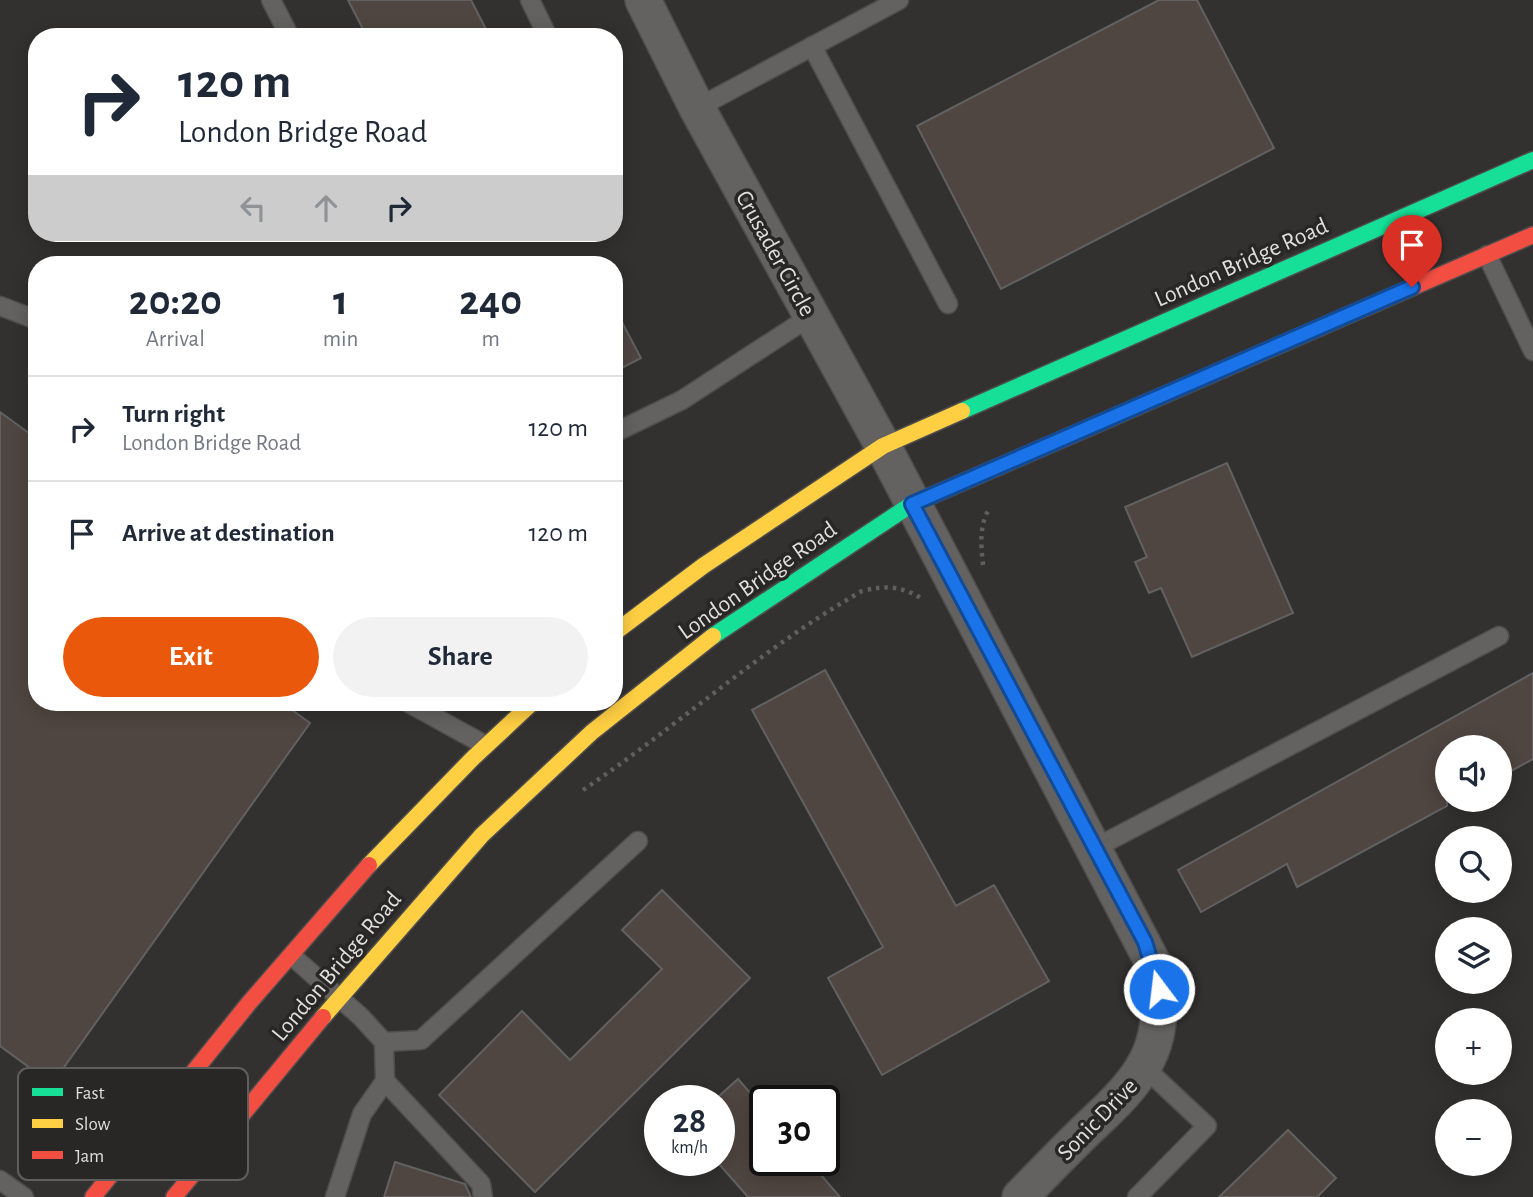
<!DOCTYPE html>
<meta charset="utf-8">
<style>
body{margin:0;font-family:"Alegreya Sans",sans-serif;background:#f2f2f3;color:#1f2937;height:100vh;display:flex;flex-direction:column;font-size:26px;white-space:nowrap}
*{box-sizing:border-box;margin:0}
p{font-size:23px;color:#747a83}
.icon{flex:none;width:38px;height:38px;fill:none;stroke:currentColor;stroke-width:2;stroke-linecap:round;stroke-linejoin:round}
.map{position:relative;flex:1;overflow:hidden}
.panel{position:absolute;left:28px;top:256px;width:595px;height:455px;display:flex;flex-direction:column;background:#fff;border-radius:28px;box-shadow:0 4px 18px #0003}
.panel>*{flex:none}
.hud{position:absolute;left:28px;top:28px;width:595px;height:214px;border-radius:28px;box-shadow:0 4px 18px #0003;background:#fff;color:#1f2937;overflow:hidden}
.fabs{position:absolute;left:1435px;top:735px;display:grid;gap:14px}
.fabs a{display:grid;place-items:center;width:77px;height:77px;border-radius:50%;background:#fff;box-shadow:0 4px 18px #0003;font-size:35px}
.speed{position:absolute;left:644px;top:1085px;display:flex;gap:14px;font-size:35px;font-weight:700;text-align:center}
.speed>*{display:grid;place-content:center;width:91px;height:91px;border-radius:50%;background:#fff;box-shadow:0 4px 18px #0003;line-height:1}
.speed small{font-size:18px;font-weight:400}
.speed .limit{border:4px solid #111;border-radius:10px;background:#fff;color:#111}
.pin{position:absolute;display:grid;place-items:center;width:60px;height:60px;color:#fff;margin:-72px -30px;border-radius:50% 50% 50% 0;rotate:-45deg;box-shadow:0 0 7px #0007}
.pin .icon{rotate:45deg}
.me{position:absolute;width:77px;margin:-38px;rotate:345deg;stroke-linejoin:round;filter:drop-shadow(0 0 5px #0008)}
.turn{display:flex;align-items:center;gap:24px;height:147px;padding:0 35px;font-size:32px}
.turn .icon{width:91px;height:91px;stroke-width:2.5}
.turn b{display:block;font-size:49px;line-height:60px}
.lanes{display:flex;align-items:center;height:66px;padding:0 35px;background:#0003;justify-content:center;gap:35px;direction:ltr}
.lanes .off{opacity:.35}
.eta{display:flex;justify-content:space-evenly;align-items:center;height:119px;text-align:center}
.eta b{font-size:42px;font-weight:700;line-height:49px}
.cta{display:flex;gap:14px;margin-top:auto;padding:14px 35px}
.cta a{flex:1;height:80px;border-radius:42px;background:#ea580c;color:#fff;font-size:28px;font-weight:700;line-height:80px;text-align:center}
.cta a+a{background:#f2f2f3;color:#1f2937}
ul{padding:0;list-style:none}
li{display:flex;align-items:center;gap:21px;height:105px;padding:0 35px;border-top:2px solid #e0e1e3}
li div{flex:1}
li b{display:block;font-size:26px}
li em{font-style:normal}
.map>svg:first-child{display:block}
.building{fill:#504641;stroke:#626161;stroke-width:2}
.lines{fill:none;stroke-linecap:round;stroke-linejoin:round}
.lane-casing{stroke:#4e4d4c;stroke-width:21}
.street-casing{stroke:#4e4d4c;stroke-width:38}
.fast-casing{stroke:#4e4d4c;stroke-width:19}
.slow-casing{stroke:#4e4d4c;stroke-width:19}
.jam-casing{stroke:#4e4d4c;stroke-width:19}
.path{stroke:#605f5f;stroke-width:4.5;stroke-dasharray:3.5 5;stroke-linecap:butt}
.lane{stroke:#636261;stroke-width:18}
.street{stroke:#636261;stroke-width:35}
.fast{stroke:#16e098;stroke-width:16}
.slow{stroke:#ffcf43;stroke-width:16}
.jam{stroke:#f24e42;stroke-width:16}
.route-casing{stroke:#114b97;stroke-width:18}
.route{stroke:#1a73e8;stroke-width:12}
.labels{text-anchor:middle;stroke-width:7;stroke-linejoin:round;paint-order:stroke}
.street-label{font-size:24px;fill:#dfdedd;stroke:#292726}
.key{fill:#292726;stroke:#605e5d;stroke-width:2}
.key-label{font-size:19px;fill:#dfdedd}
</style>
<div class="map">
<svg width="1533" height="1197" viewBox="0 0 1533 1197">
<rect width="100%" height="100%" fill="#323130"/>
<g class="building">
<path d="M348,0h123l19,37h-123z"/>
<path d="M1159,0h38l77,148 -273,141 -84,-163z"/>
<path d="M614,307l27,51 -27,14z"/>
<path d="M0,412l37,27v263h244l29,21 -258,361 -52,-38z"/>
<path d="M1227,463l66,150 -101,44 -31,-69 -12,5 -14,-31 12,-5 -22,-50z"/>
<path d="M825,670l131,236 38,-21 55,96 -167,94 -54,-97 55,-31 -131,-237z"/>
<path d="M1533,673v86l-33,18v-30h-53v59l-150,81 -10,-23 -86,48 -23,-42z"/>
<path d="M662,890l88,88 -215,214 -96,-97 83,-84 48,49 92,-91 -40,-39z"/>
<path d="M738,1079l27,31v50h43l32,37h-92l-29,-33v-68z"/>
<path d="M1288,1130l48,48 -19,19h-98z"/>
<path d="M395,1162l70,22 6,13h-87z"/>
</g>
<g class="lines">
<defs>
<g id="lane">
<path d="M271,0l19,37"/>
<path d="M530,0l18,37"/>
<path d="M812,46l136,258"/>
<path d="M697,108l202,-108"/>
<path d="M1487,255l46,96"/>
<path d="M0,306l37,14"/>
<path d="M614,433l68,-33 129,-84"/>
<path d="M407,702l78,43"/>
<path d="M1093,849l406,-213"/>
<path d="M292,956l68,60 24,26 1,39 -23,33 -27,83"/>
<path d="M384,1042l37,-2 217,-199"/>
<path d="M385,1081l96,103 2,13"/>
<path d="M0,1180l24,17"/>
<path d="M1137,1197l70,-71 -63,-59"/>
</g>
<path id="street" d="M643,0l54,108 186,338 271,519c15,74 -5,107 -58,156 -26,24 -51,51 -76,76"/>
<g id="fast">
<path d="M962,411l571,-251"/>
<path d="M713,636l199,-132 160,-69"/>
</g>
<g id="slow">
<path d="M614,633l89,-67 180,-120 79,-35"/>
<path d="M369,865l104,-107 60,-56"/>
<path d="M323,1017l159,-182 110,-103 121,-96"/>
</g>
<g id="jam">
<path d="M1072,435l461,-200"/>
<path d="M93,1197l156,-194 120,-138"/>
<path d="M174,1197l149,-180"/>
</g>
</defs>
<use href="#lane" class="lane-casing"/>
<use href="#street" class="street-casing"/>
<use href="#fast" class="fast-casing"/>
<use href="#slow" class="slow-casing"/>
<use href="#jam" class="jam-casing"/>
<g class="path">
<path d="M983,565c-2,-20 -4,-39 6,-56"/>
<path d="M583,790c95,-64 179,-142 279,-199 24,-6 41,-5 62,9"/>
</g>
<use href="#lane" class="lane"/>
<use href="#street" class="street"/>
<use href="#fast" class="fast"/>
<use href="#slow" class="slow"/>
<use href="#jam" class="jam"/>
</g>
<g class="lines">
<defs>
<path id="route" d="M1159,989l-14,-47 -233,-438 500,-217"/>
</defs>
<use href="#route" class="route-casing"/>
<use href="#route" class="route"/>
</g>
<g class="labels">
<g class="street-label">
<text transform="translate(776 253) rotate(61)" y="8">Crusader Circle</text>
<text transform="translate(1241 262) rotate(-24)" y="8">London Bridge Road</text>
<text transform="translate(757 580) rotate(-35)" y="8">London Bridge Road</text>
<text transform="translate(336 966) rotate(-50)" y="8">London Bridge Road</text>
<text transform="translate(1097 1119) rotate(-46)" y="8">Sonic Drive</text>
</g>
</g>
<rect x="18" y="1068" width="230" height="112" rx="10" class="key"/>
<rect x="32" y="1088" width="31" height="8" fill="#16e098"/>
<rect x="32" y="1119" width="31" height="9" fill="#ffcf43"/>
<rect x="32" y="1151" width="31" height="8" fill="#f24e42"/>
<g class="key-label">
<text x="75" y="1099">Fast</text>
<text x="75" y="1130">Slow</text>
<text x="75" y="1162">Jam</text>
</g>
</svg>
<div class="fabs">
<a><svg class="icon" aria-label="sound" viewBox="0 0 24 24"><path d="M4 9h4l5-4v14l-5-4H4zM17 9q2 3 0 6"/></svg></a>
<a><svg class="icon" aria-label="search" viewBox="0 0 24 24"><circle cx="10" cy="10" r="6"/><path d="M15 15l6 6"/></svg></a>
<a><svg class="icon" aria-label="layers" viewBox="0 0 24 24"><path d="M12 4l9 5-9 5-9-5zM3 14l9 5 9-5"/></svg></a>
<a>+</a>
<a>−</a>
</div>
<div class="speed"><div>28<small>km/h</small></div><div class="limit">30</div></div>
<div class="pin" style="left:1412px;top:287px;background:#d93025"><svg class="icon" aria-label="arrive" viewBox="0 0 24 24"><path d="M6 21V4h12l-3 4 3 4H6"/></svg></div>
<svg class="me" style="left:1159px;top:989px" viewBox="-20 -20 40 40"><circle r="17" fill="#1a73e8" stroke="#fff" stroke-width="3"/><path d="M0-11L8 9 0 5-8 9z" fill="#fff"/></svg>
<div class="hud">
<div class="turn"><svg class="icon" aria-label="right" viewBox="0 0 24 24"><path d="M7 20v-9h11M14 6l5 5-5 5"/></svg><div><b>120 m</b>London Bridge Road</div></div>
<div class="lanes"><svg class="icon off" aria-label="left" viewBox="0 0 24 24"><path d="M17 20v-9H6M10 6l-5 5 5 5"/></svg><svg class="icon off" aria-label="ahead" viewBox="0 0 24 24"><path d="M12 20V5M6 11l6-6 6 6"/></svg><svg class="icon" aria-label="right" viewBox="0 0 24 24"><path d="M7 20v-9h11M14 6l5 5-5 5"/></svg></div>
</div>
<section class="panel">
<div class="eta">
<div><b>20:20</b><p>Arrival</p></div>
<div><b>1</b><p>min</p></div>
<div><b>240</b><p>m</p></div>
</div>
<ul>
<li><svg class="icon" aria-label="right" viewBox="0 0 24 24"><path d="M7 20v-9h11M14 6l5 5-5 5"/></svg><div><b>Turn right</b><p>London Bridge Road</p></div><em>120 m</em></li>
<li><svg class="icon" aria-label="arrive" viewBox="0 0 24 24"><path d="M6 21V4h12l-3 4 3 4H6"/></svg><div><b>Arrive at destination</b></div><em>120 m</em></li>
</ul>
<div class="cta"><a>Exit</a><a>Share</a></div>
</section>
</div>
